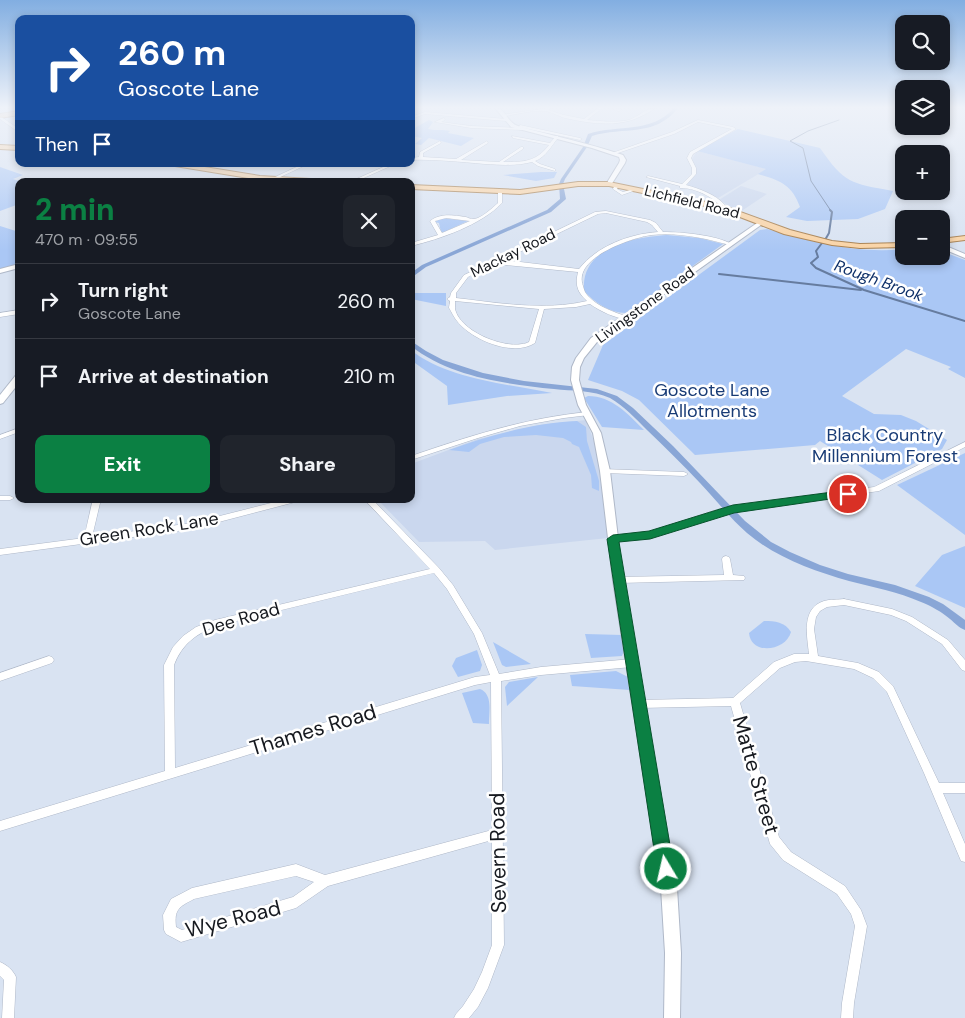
<!DOCTYPE html>
<meta charset="utf-8">
<style>
body{margin:0;font-family:"DM Sans",sans-serif;background:#20242c;color:#f1f3f6;height:100vh;display:flex;flex-direction:column;font-size:19px;white-space:nowrap}
*{box-sizing:border-box;margin:0}
p{font-size:16px;color:#9ea1a6}
.icon{flex:none;width:28px;height:28px;fill:none;stroke:currentColor;stroke-width:2;stroke-linecap:round;stroke-linejoin:round}
.map{position:relative;flex:1;overflow:hidden}
.drawer{position:absolute;left:15px;top:178px;width:400px;height:325px;display:flex;flex-direction:column;background:#171b24;border-radius:10px;box-shadow:0 2px 8px #0003}
.drawer>*{flex:none}
.hud{position:absolute;left:15px;top:15px;width:400px;height:152px;border-radius:10px;box-shadow:0 2px 8px #0003;background:#1a4fa0;color:#fff;overflow:hidden}
.fabs{position:absolute;left:895px;top:15px;display:grid;gap:10px}
.fabs a{display:grid;place-items:center;width:55px;height:55px;border-radius:10px;background:#171b24;box-shadow:0 2px 8px #0003;font-size:25px}
.pin{position:absolute;display:grid;place-items:center;width:42px;height:42px;color:#fff;margin:-21px;border:2px solid #fff;border-radius:50%;box-shadow:0 1px 5px #0007}
.me{position:absolute;width:55px;margin:-28px;rotate:351deg;stroke-linejoin:round;filter:drop-shadow(0 0 4px #0008)}
.turn{display:flex;align-items:center;gap:18px;height:105px;padding:0 20px;font-size:22px}
.turn .icon{width:65px;height:65px;stroke-width:2.5}
.turn b{display:block;font-size:35px;line-height:42px}
.then{display:flex;align-items:center;height:48px;padding:0 20px;background:#0003;gap:10px;font-size:19px}
.round{display:grid;place-items:center;flex:none;width:52px;height:52px;border-radius:10px;background:#20242c}
.headline{display:flex;align-items:center;justify-content:space-between;height:85px;padding:0 20px}
h1{font-size:30px;font-weight:800;line-height:38px;color:#0b8043}
.primary-button{display:flex;gap:10px;margin-top:auto;padding:10px 20px}
.primary-button a{flex:1;height:58px;border-radius:10px;background:#0b8043;color:#fff;font-size:20px;font-weight:800;line-height:58px;text-align:center}
.primary-button a+a{background:#20242c;color:#f1f3f6}
ul{padding:0;list-style:none}
li{display:flex;align-items:center;gap:15px;height:75px;padding:0 20px;border-top:1px solid #363941}
li div{flex:1}
li b{display:block;font-size:19px}
li em{font-style:normal}
.map>svg:first-child{display:block}
.built{fill:#cad7ee}
.green{fill:#aac7f5}
.lines{fill:none;stroke-linecap:round;stroke-linejoin:round}
.stream-far1{stroke:#667c9f;stroke-width:1}
.stream{stroke:#667c9f;stroke-width:2}
.canal{fill:#89a6d6;fill-rule:evenodd}
.minor-casing{stroke:#afb8c8;stroke-width:1}
.tertiary-casing{stroke:#afb8c8;stroke-width:2}
.primary-casing{stroke:#a88050;stroke-width:2}
.trunk-casing{stroke:#a88050;stroke-width:2}
.minor{fill:#fff;fill-rule:evenodd}
.tertiary{fill:#fff;fill-rule:evenodd}
.primary{fill:#fad4a6;fill-rule:evenodd}
.trunk{fill:#f8c688;fill-rule:evenodd}
.route{fill:#0b8043;stroke:#07532c}
.labels{text-anchor:middle;stroke-width:5;stroke-linejoin:round;paint-order:stroke}
.far-street-label{font-size:15px;fill:#16191f;stroke:#fff}
.far-water-label{font-size:16px;font-style:italic;fill:#0d2f68;stroke:#fff}
.park-label{font-size:18px;fill:#193c76;stroke:#fff}
.street-label{font-size:18px;fill:#16191f;stroke:#fff}
.near-street-label{font-size:21px;fill:#16191f;stroke:#fff}
</style>
<div class="map">
<svg width="965" height="1018" viewBox="0 0 965 1018">
<rect width="100%" height="100%" fill="#d9e3f2"/>
<g class="built">
<path d="M697,151l70,18 -49,29 -32,-13 10,-11 -4,-15z"/>
<path d="M741,186l26,8 -27,18 -21,-12z"/>
<path d="M586,420l10,27 12,91 -113,12 -10,-9 -66,1 -42,-43h34v-35l67,-25 61,-14z"/>
</g>
<g class="green">
<path d="M429,120l4,2 -5,7c8,2 15,0 22,2l-2,2 26,5 -13,8 -32,-8 -8,7 -6,-1 7,-6 -11,-2v-6z"/>
<path d="M738,129l82,19c25,36 30,35 73,43l-8,18 -27,10 -51,2 -21,-4 14,-10c-8,-23 -21,-27 -42,-33l8,-5 -69,-18z"/>
<path d="M0,167l23,8 -10,4 6,2v23l-19,7z"/>
<path d="M541,172h16l-3,6 -18,3 -33,-6z"/>
<path d="M441,218l27,3 -24,11h-3l-2,-9 -4,-1z"/>
<path d="M0,226l19,6v32l-19,5z"/>
<path d="M767,229c46,13 89,25 137,20v7h37v-5l24,9v118l-17,-9 3,-2 -45,-18 -64,47 32,18 27,1 15,6 31,19 -5,9 -60,31 -62,-39 -5,4 -120,10 -56,-55 -17,-9 -34,-11 15,-35 157,-115z"/>
<path d="M667,235l32,3 24,6 -95,69c-17,1 -33,-10 -44,-22 -4,-44 50,-54 83,-56z"/>
<path d="M413,293h33v13l-35,-7z"/>
<path d="M411,350c35,29 97,34 141,43l-45,3 -59,9 -1,-19 -32,-23h-4z"/>
<path d="M588,396c24,0 40,18 56,34l-42,-3 -18,-29z"/>
<path d="M577,421l9,6 1,14 12,40v10l-7,-3 -1,-13 -12,-28 -7,-3 -1,-2 -8,-4 -27,-3 -32,2 -24,7 -11,8 -20,-2c41,-15 85,-27 128,-29z"/>
<path d="M965,453v82l-68,-50z"/>
<path d="M965,546v62l-50,-22 27,-31z"/>
<path d="M764,621c11,0 21,1 27,11 -5,19 -40,24 -42,1z"/>
<path d="M585,634l37,1 2,16 -2,5 -31,2z"/>
<path d="M493,642l38,22 -25,3 -4,-2z"/>
<path d="M477,650l5,15 -2,6 -22,6 -6,-11 4,-8z"/>
<path d="M616,671l12,6 2,13 -58,-4 -2,-11z"/>
<path d="M538,677l-31,29 -2,-19 4,-5z"/>
<path d="M480,689c13,5 9,23 9,35l-16,-1 -11,-30z"/>
</g>
<g class="lines">
<path class="stream-far1" d="M831,211l-20,-30 -8,-33 -13,-7 18,-10 31,-11"/>
<g class="stream">
<path d="M825,240l4,-7 3,-21 -2,-2"/>
<path d="M822,243l-6,8 2,6 -7,6 5,5 48,22 101,31"/>
<path d="M719,274l142,16"/>
</g>
<g class="canal">
<path d="M674,108h4c-24,30 -54,18 -86,28l-5,11 -22,32 -2,5 3,15 -15,13 -125,55 -15,11v-5l11,-8 125,-55 13,-11 -1,-15 2,-5 22,-32 5,-13c31,-10 63,0 86,-26z"/>
<path d="M411,341l15,10 17,9 40,13 41,8 73,8 20,7 16,12 40,38 72,75 26,21 19,10 30,13 28,9 47,11 34,12 14,7 22,16v10c-6,-2 -10,-7 -15,-11 -8,-7 -19,-13 -29,-17 -23,-10 -48,-15 -72,-21 -36,-10 -74,-24 -102,-48 -17,-15 -31,-33 -47,-50 -17,-18 -35,-36 -53,-53 -12,-12 -23,-24 -37,-32 -17,-8 -38,-7 -56,-9 -48,-5 -104,-12 -143,-43z"/>
</g>
<defs>
<g id="minor">
<path d="M549,108l2,1 -3,1 16,5 20,4 14,-11h4l-15,12c14,1 29,3 42,0 9,-3 17,-12 26,-12 -28,21 -58,17 -90,10 -7,-2 -15,-7 -22,-7 -11,-1 -28,4 -39,5l-2,-1z"/>
<path d="M611,108l11,1 -3,2z"/>
<path d="M425,112l81,7 2,1 -2,1 -81,-7 -14,5v-2z"/>
<path d="M0,116l16,11h3v2h-5l-14,-10z"/>
<path d="M444,118l1,2 -4,2 30,4 52,2 2,1 -2,1 -52,-2 -36,-6z"/>
<path d="M698,120l35,7 3,2 -43,25 -2,4 5,10v6l-10,11c14,4 29,9 39,20l-2,3h-4l1,-3c-9,-9 -27,-18 -40,-17v-2l-34,-9 2,-1 34,8 10,-10v-6l-5,-10 3,-6 42,-23 -34,-7 -24,12 -59,20 -3,-1 60,-21z"/>
<path d="M520,125l60,13 2,1 -2,1 -61,-13z"/>
<path d="M512,136l38,7 6,-7h2v2c-7,8 -12,19 -23,23l5,3 15,5v2l-17,-5 -6,-4c-15,4 -32,3 -47,2 -25,-2 -49,-5 -74,-4v-2l8,-1 1,-5 20,-11 1,2 -18,10v4l33,2 31,-18 1,2 -27,17 38,2 22,-15h2v2l-20,13c21,0 33,0 46,-17l-36,-7z"/>
<path d="M303,164h5l-34,16 -3,-1z"/>
<path d="M390,164h5l-38,17h-5z"/>
<path d="M615,184h4l-2,5 6,3 14,-4 2,1 -17,6 -9,-6z"/>
<path d="M500,191l2,1v11c-21,22 -62,36 -91,43v-3l27,-8 -8,-14c10,-8 23,-6 36,-4 2,1 5,2 8,2 8,-1 18,-11 24,-16v-11zM446,218l24,3 -28,12 -7,-12z"/>
<path d="M606,211l44,9 6,3 7,9c20,0 52,3 69,12l-2,1c-26,-7 -52,-13 -79,-10 -20,3 -79,23 -68,51 1,4 2,7 5,10 10,11 26,16 40,21v2c-12,0 -28,-8 -38,-15l-14,3 -32,2 -9,34c-23,15 -70,-5 -82,-28 0,0 -3,-6 -4,-7 0,-2 1,-5 1,-7l-3,-2 3,-2 1,-4 13,-18 30,-14v-2h4l97,-47zM606,213l41,9 5,3 6,7c-29,2 -61,14 -79,37l-76,-9 95,-46zM498,262l8,3 72,7c-3,13 -1,20 9,29 -43,10 -88,2 -131,-3v-5l12,-16zM455,301l84,8 -10,33c-2,1 -5,2 -7,2 -20,4 -62,-13 -67,-35 0,-1 0,-7 0,-8z"/>
<path d="M19,310v4l-19,3v-4z"/>
<path d="M587,412l3,2 -1,1 -25,3 -44,8 -42,12 -67,22v-4c58,-20 115,-38 176,-44z"/>
<path d="M19,428v4l-19,7v-4z"/>
<path d="M965,442v5l-86,44 -156,22 -73,25 -37,4 -4,-3 4,-3 36,-4 70,-23 24,-4 131,-18z"/>
<path d="M602,469l82,3 4,2 -4,2 -79,-3h-3l-1,-2z"/>
<path d="M0,496h10l4,2 -4,2h-10z"/>
<path d="M93,499h8l-9,38 100,-14 95,-24h13l-1,2 -107,28 -192,26v-6l84,-11z"/>
<path d="M364,499h8l67,69 14,17 29,48 17,41 42,-7 91,-8 3,1 2,3 -2,3 -3,1 -91,8 -40,6 3,264 -16,43 -10,19 -9,11h-15l2,-4 7,-8 11,-17 8,-17 10,-27v-105l-164,46 -32,22 -115,34 -15,-8 -2,-4 -1,-15 8,-16 21,-11 104,-24 29,11 167,-45 -1,-148 -16,3 -475,146v-10l165,-50 -1,-106 9,-18 10,-11 13,-9 19,-7 215,-51zM434,573l13,16 27,45 16,41 -15,2 -300,91 -1,-103c8,-21 22,-31 42,-39zM296,876l18,6 -21,15 -111,33 -6,-3c-2,-18 3,-20 18,-28z"/>
<path d="M726,556l3,1 1,2 3,16 11,1 1,2 -1,2 -126,3 -3,-1 -1,-2 1,-2 3,-1 106,-2 -2,-16 1,-2z"/>
<path d="M844,599l48,10 20,8 36,23 17,20v11l-3,-1 -20,-26 -36,-23 -15,-6 -47,-10 -17,2 -7,4 -4,6 -2,12 4,27 40,7 21,9 14,14 46,97h26v10h-22l22,51v18l-4,-1 -37,-88 -37,-81 -14,-14 -19,-9 -48,-8 -11,1 -15,6 -40,35 39,134 12,15 54,34 16,24 6,16 -13,77 -1,15h-12l1,-15 13,-77 -4,-12 -14,-20 -54,-34 -13,-16 -39,-138 -92,2 -3,-1 -2,-3 2,-3 3,-1 94,-2 41,-36 20,-8h15c-2,-18 -8,-46 15,-53 6,-2 14,-1 20,-2z"/>
<path d="M49,656l3,1 2,3 -2,3 -52,18v-8z"/>
<path d="M0,962c7,3 13,8 16,15l-2,41h-12l2,-38 -4,-4z"/>
</g>
<g id="tertiary">
<path d="M495,108c11,0 12,15 23,18 35,10 70,17 105,29l3,5 -1,3 -14,22h-4l1,-4 11,-18 1,-3 -1,-3 -27,-9 -81,-21z"/>
<path d="M760,221l5,1 -168,120 -13,16 -4,9 -1,13 7,25 15,28 9,38 13,109 54,308 4,65 -1,65h-16l1,-65 -4,-65 -48,-308 -13,-109 -7,-38 -15,-28 -7,-25 1,-13 4,-9 15,-20z"/>
<path d="M941,244l24,10v4l-24,-10z"/>
<path d="M19,264v4l-19,5v-4z"/>
<path d="M16,375h3v8l-16,20 -3,1v-9z"/>
</g>
<g id="primary">
<path d="M0,145l19,1v4l-19,-1z"/>
<path d="M172,164h14l74,12 51,3 4,2 -55,-1 -85,-14z"/>
<path d="M578,182h31l112,23 69,25 42,11 28,3 44,-1v4l-44,1 -28,-3 -48,-11 -65,-25 -110,-23h-31l-58,8 -109,-5v-4l109,5z"/>
<path d="M965,236v4l-24,3v-4z"/>
</g>
<path id="trunk" d="M19,111v4l-19,3v-4z"/>
</defs>
<use href="#minor" class="minor-casing"/>
<use href="#tertiary" class="tertiary-casing"/>
<use href="#primary" class="primary-casing"/>
<use href="#trunk" class="trunk-casing"/>
<use href="#minor" class="minor"/>
<use href="#tertiary" class="tertiary"/>
<use href="#primary" class="primary"/>
<use href="#trunk" class="trunk"/>
</g>
<linearGradient id="sky" x2="0" y2="1"><stop stop-color="#82aee1"/><stop offset="0.43" stop-color="#eef2f9"/><stop offset="1" stop-color="#eef2f9" stop-opacity="0"/></linearGradient>
<rect width="965" height="250" fill="url(#sky)"/>
<path class="route" d="M848,490l3,1 2,3 -2,2 -117,17 -84,26 -31,3 55,327 -2,6 -6,2 -6,-2 -3,-6 -50,-330 6,-4 36,-4 84,-26z"/>
<g class="labels">
<g class="far-street-label">
<text transform="translate(692 202) rotate(14)" y="5">Lichfield Road</text>
<text transform="translate(513 253) rotate(-26)" y="5">Mackay Road</text>
<text transform="translate(645 305) rotate(-36)" y="5">Livingstone Road</text>
</g>
<g class="far-water-label">
<text transform="translate(879 280) rotate(20)" y="6">Rough Brook</text>
</g>
<g class="park-label">
<text x="712" y="396">Goscote Lane<tspan x="712" dy="21">Allotments</tspan></text>
<text x="885" y="441">Black Country<tspan x="885" dy="21">Millennium Forest</tspan></text>
</g>
<g class="street-label">
<text transform="translate(149 529) rotate(-9)" y="6">Green Rock Lane</text>
<text transform="translate(241 619) rotate(-16)" y="6">Dee Road</text>
</g>
<g class="near-street-label">
<text transform="translate(313 730) rotate(-17)" y="7">Thames Road</text>
<text transform="translate(756 775) rotate(74)" y="7">Matte Street</text>
<text transform="translate(498 853) rotate(-91)" y="7">Severn Road</text>
<text transform="translate(233 919) rotate(-14)" y="7">Wye Road</text>
</g>
</g>
</svg>
<div class="fabs">
<a><svg class="icon" aria-label="search" viewBox="0 0 24 24"><circle cx="10" cy="10" r="6"/><path d="M15 15l6 6"/></svg></a>
<a><svg class="icon" aria-label="layers" viewBox="0 0 24 24"><path d="M12 4l9 5-9 5-9-5zM3 14l9 5 9-5"/></svg></a>
<a>+</a>
<a>−</a>
</div>
<div class="pin" style="left:848px;top:494px;background:#d93025"><svg class="icon" aria-label="arrive" viewBox="0 0 24 24"><path d="M6 21V4h12l-3 4 3 4H6"/></svg></div>
<svg class="me" style="left:666px;top:869px" viewBox="-20 -20 40 40"><circle r="17" fill="#0b8043" stroke="#fff" stroke-width="3"/><path d="M0-11L8 9 0 5-8 9z" fill="#fff"/></svg>
<div class="hud">
<div class="turn"><svg class="icon" aria-label="right" viewBox="0 0 24 24"><path d="M7 20v-9h11M14 6l5 5-5 5"/></svg><div><b>260 m</b>Goscote Lane</div></div>
<div class="then">Then<svg class="icon" aria-label="arrive" viewBox="0 0 24 24"><path d="M6 21V4h12l-3 4 3 4H6"/></svg></div>
</div>
<section class="drawer">
<div class="headline"><div><h1>2 min</h1><p>470 m · 09:55</p></div><a class="round"><svg class="icon" aria-label="close" viewBox="0 0 24 24"><path d="M6 6l12 12M18 6L6 18"/></svg></a></div>
<ul>
<li><svg class="icon" aria-label="right" viewBox="0 0 24 24"><path d="M7 20v-9h11M14 6l5 5-5 5"/></svg><div><b>Turn right</b><p>Goscote Lane</p></div><em>260 m</em></li>
<li><svg class="icon" aria-label="arrive" viewBox="0 0 24 24"><path d="M6 21V4h12l-3 4 3 4H6"/></svg><div><b>Arrive at destination</b></div><em>210 m</em></li>
</ul>
<div class="primary-button"><a>Exit</a><a>Share</a></div>
</section>
</div>
